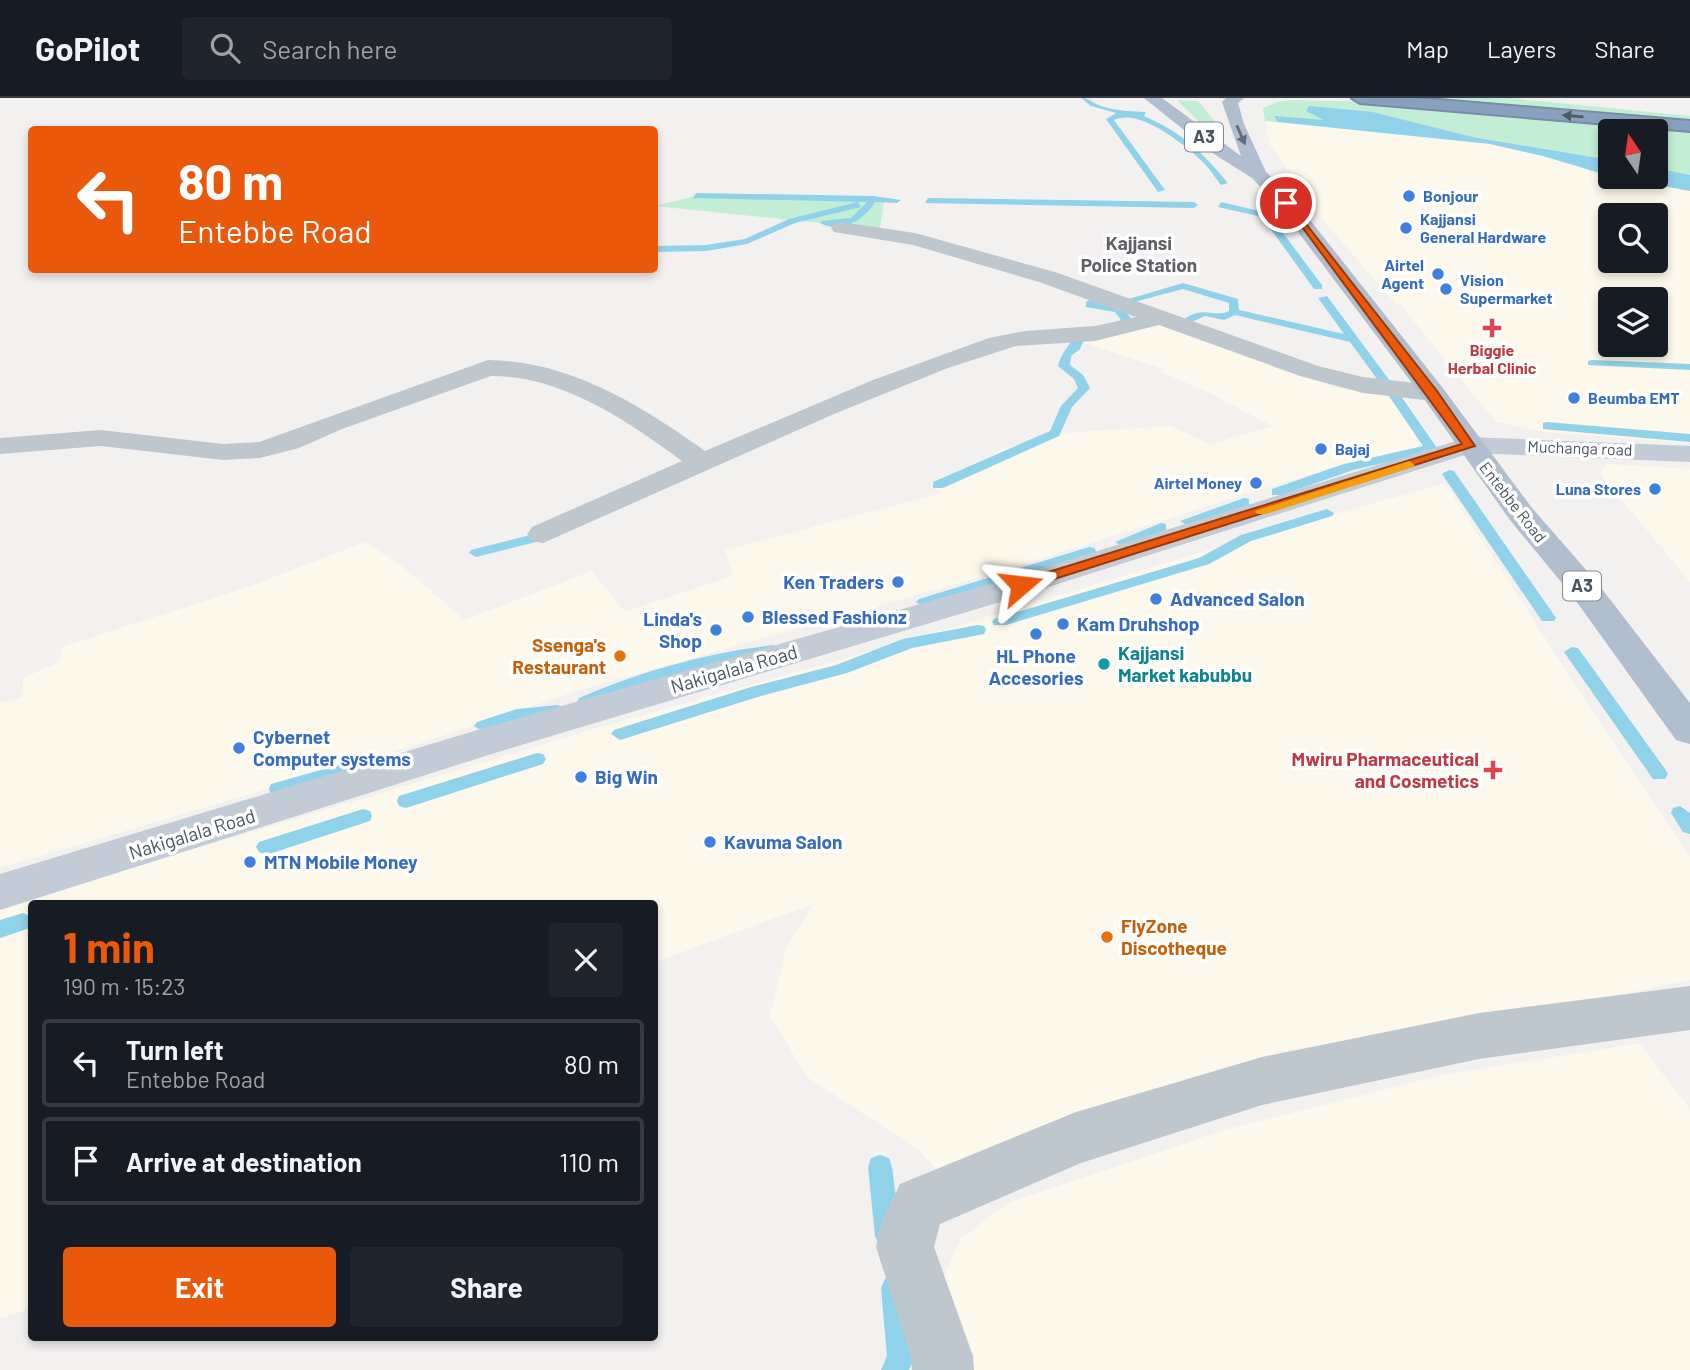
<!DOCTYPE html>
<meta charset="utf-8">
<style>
body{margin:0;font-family:Barlow,sans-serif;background:#20242c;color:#f1f3f6;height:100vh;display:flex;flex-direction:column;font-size:26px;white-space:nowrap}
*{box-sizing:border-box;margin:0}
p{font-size:23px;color:#9ea1a6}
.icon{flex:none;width:38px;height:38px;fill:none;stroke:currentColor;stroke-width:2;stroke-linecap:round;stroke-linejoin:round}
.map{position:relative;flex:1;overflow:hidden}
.side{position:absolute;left:28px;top:802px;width:630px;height:441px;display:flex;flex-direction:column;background:#171b24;border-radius:7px;box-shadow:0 4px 10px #0003}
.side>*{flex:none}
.hud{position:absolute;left:28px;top:28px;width:630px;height:147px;border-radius:7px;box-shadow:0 4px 10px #0003;background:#ea580c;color:#fff;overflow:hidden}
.needle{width:46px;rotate:347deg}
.buttons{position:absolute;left:1598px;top:21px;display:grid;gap:14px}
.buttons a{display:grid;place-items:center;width:70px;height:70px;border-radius:7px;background:#171b24;box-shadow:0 4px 10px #0003;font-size:35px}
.pin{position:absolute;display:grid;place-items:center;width:60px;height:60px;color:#fff;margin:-30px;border:4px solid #fff;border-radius:50%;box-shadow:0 2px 7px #0007}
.me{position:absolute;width:77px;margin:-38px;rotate:73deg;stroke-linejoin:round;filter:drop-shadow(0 0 5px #0008)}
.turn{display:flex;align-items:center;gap:24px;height:147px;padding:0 35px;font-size:32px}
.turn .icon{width:91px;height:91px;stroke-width:2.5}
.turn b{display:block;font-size:49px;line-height:60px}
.round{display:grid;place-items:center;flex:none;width:74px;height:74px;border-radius:7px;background:#20242c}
.overview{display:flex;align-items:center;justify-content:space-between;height:119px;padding:0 35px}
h1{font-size:42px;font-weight:700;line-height:52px;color:#ea580c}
.primary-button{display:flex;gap:14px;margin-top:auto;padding:14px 35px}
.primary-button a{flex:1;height:80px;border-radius:7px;background:#ea580c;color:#fff;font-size:28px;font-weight:700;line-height:80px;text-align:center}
.primary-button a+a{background:#20242c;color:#f1f3f6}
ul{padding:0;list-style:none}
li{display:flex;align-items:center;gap:21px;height:88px;margin:0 14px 10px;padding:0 21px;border:4px solid #363941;border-radius:7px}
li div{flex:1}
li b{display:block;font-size:26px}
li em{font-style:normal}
header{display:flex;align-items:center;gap:42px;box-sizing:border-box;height:98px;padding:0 35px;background:#171b24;border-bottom:2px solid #363941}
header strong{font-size:33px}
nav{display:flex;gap:38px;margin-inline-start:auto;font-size:24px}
.search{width:490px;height:63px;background:#20242c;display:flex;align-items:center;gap:18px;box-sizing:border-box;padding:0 24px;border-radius:7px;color:#9ea1a6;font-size:26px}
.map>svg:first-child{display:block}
.commercial{fill:#fcf8eb;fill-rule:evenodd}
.green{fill:#c1eed4}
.water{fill:#90d2e9}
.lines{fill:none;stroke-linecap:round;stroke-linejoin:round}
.stream{fill:#90d2e9;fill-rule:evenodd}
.highway-casing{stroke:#768ca8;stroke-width:4}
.street{fill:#bfc7ce;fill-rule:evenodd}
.secondary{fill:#c2cbd6;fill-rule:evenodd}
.primary{fill:#b1bece;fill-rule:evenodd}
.highway{fill:#8aa1bd;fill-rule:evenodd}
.oneway{fill:#505b67}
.oneway2{fill:#636e79}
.route{fill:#ea580c;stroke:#983908;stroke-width:2}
.slow{fill:#f59e0b}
.shop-dot{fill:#3f7fe0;stroke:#fff;stroke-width:2.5}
.health-dot{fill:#e0444e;stroke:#fff;stroke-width:2.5}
.food-dot{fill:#e8710a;stroke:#fff;stroke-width:2.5}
.culture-dot{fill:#0f9aa8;stroke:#fff;stroke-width:2.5}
.labels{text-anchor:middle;stroke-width:7;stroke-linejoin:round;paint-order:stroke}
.far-shop-label{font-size:16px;font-weight:bold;fill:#366cbe;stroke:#fff;text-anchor:start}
.far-health-label{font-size:16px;font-weight:bold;fill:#be3a42;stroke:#fff}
.far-street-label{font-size:16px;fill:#49535d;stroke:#fff}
.shield{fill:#fff;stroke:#80878e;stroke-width:2}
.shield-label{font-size:18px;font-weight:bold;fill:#49535d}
.far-quarter-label{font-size:19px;font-weight:bold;fill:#5d6065;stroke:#fff}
.shop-label{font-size:19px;font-weight:bold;fill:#366cbe;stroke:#fff;text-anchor:start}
.food-label{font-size:19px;font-weight:bold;fill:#c56008;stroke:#fff;text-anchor:end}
.culture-label{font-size:19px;font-weight:bold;fill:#0d838f;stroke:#fff;text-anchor:start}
.street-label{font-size:19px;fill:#49535d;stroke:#fff}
.health-label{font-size:19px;font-weight:bold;fill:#be3a42;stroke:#fff;text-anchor:end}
</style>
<header>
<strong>GoPilot</strong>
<div class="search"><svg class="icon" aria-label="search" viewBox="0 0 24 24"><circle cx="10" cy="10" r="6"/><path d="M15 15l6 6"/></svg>Search here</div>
<nav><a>Map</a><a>Layers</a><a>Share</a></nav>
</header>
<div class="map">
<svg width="1690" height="1272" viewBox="0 0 1690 1272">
<rect width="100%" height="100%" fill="#f3f0f0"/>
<g class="commercial">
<path d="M1265,23l60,4 165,19 53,12 67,21 80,14v252l-145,-11 -49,-10 -96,-118h-4l-75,-86 -51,-73zM1610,117h46v46h-46zM1610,201h46v46h-46z"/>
<path d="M1156,224l181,66 65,6 34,53 -80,13 -358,112 -415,117 -168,56 -415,123v-165l22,-6 1,-19 36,-16 3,-15 186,-60 117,-45 41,27 58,51 128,-49 33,41 108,-36 -8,-26 216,-57 -11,-10 59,-26 8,-6 67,-18 106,-7 41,18 62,-18 -70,-36 -42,-18 3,-3 -86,-28z"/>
<path d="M1608,366l82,5v113l-90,-108z"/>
<path d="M1445,385l155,240 90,133v124l-151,32 -262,40 -155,54 -179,70 -26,-27 -110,-72 -37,-61 16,-67 27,-45 -158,58 -1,-59h-622l-1,406 -31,9v-410l594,-179 327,-92 304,-92z"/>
<path d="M1639,945l51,66v261h-744l-9,-77 24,-55 47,-35 216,-73 214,-54z"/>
</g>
<g class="green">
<path d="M1414,0h96l180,18v6z"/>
<path d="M1177,2l21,1 25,30h-15z"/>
<path d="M1293,2l82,2 315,27v46l-34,-7v-37h-46v29l-137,-23 -100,-25 -47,9 -52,-4 3,5 -12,-1 -2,-13 14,-6z"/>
<path d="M696,98l188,4 -4,29 -225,-23z"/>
</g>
<g class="water">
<path d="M1309,8l64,6 100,25 137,23v16l-67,-20 -53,-12 -213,-22 -3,-6 50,4 -18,-9z"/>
<path d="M1656,70l34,7v16l-75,-14h41z"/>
</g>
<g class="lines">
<g class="stream">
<path d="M1081,0c7,0 8,2 15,6 15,7 34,7 50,8l-2,4c39,17 57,35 84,67l-7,2c-6,-7 -10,-15 -17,-22 -17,-17 -65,-56 -90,-43l51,70 -7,2 -52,-73 10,-6 -25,-7z"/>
<path d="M696,95l177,3 28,4 -4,3 -22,-1c-10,18 -35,32 -55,21l2,-2 29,-3 16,-16 -174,-4z"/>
<path d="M928,100l266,4 4,3 -4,3 -269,-5z"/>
<path d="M858,104l3,5 -66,16 -48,21 -41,7 -52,1v-6l52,-1 39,-6 44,-20z"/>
<path d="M1221,104l47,11 54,72v4h-8l-52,-72 -44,-10z"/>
<path d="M1183,185l55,16 1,11 105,24 -26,-36 9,-2 63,85 -10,2 -30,-41 -115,-27 -11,5 -19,-4 -20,9 -5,-3c23,-19 33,-3 49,-11v-8l-46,-14 -53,14 -5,-3z"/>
<path d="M1091,201l5,4 26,4 11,14 -20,9h-8v-4l16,-6 -6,-8 -29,-5v-5z"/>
<path d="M1097,234l4,1v4l-17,3 -4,9 -9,7 -1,9 13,10 7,13 -18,19 -13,29 -116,52h-10v-6l117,-51 11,-25 17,-18 -4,-9 -16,-13c3,-13 11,-20 17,-31z"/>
<path d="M1592,262l98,4v6l-102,-5v-4z"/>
<path d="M1391,295h8l38,55 -1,3 -83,19 -71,25h-10v-6l72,-25 79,-18 -34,-50z"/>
<path d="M1547,324l143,12v8l-147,-13v-6z"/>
<path d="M1449,372l5,1 100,144 2,3 -2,3h-12l-100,-147z"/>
<path d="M1244,400l5,1v6l-62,20 -7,-4z"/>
<path d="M1327,411l7,4 -2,3 -81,25 -42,23 -203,61h-12l-2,-3 2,-3 205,-61 42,-23z"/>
<path d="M1161,425l5,1v6l-44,16 -7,-4z"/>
<path d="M554,431l7,4 -2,3 -83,21 -7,-4 2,-3z"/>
<path d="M1089,449l5,1 2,3 -2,3 -165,51 -5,2 -8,-5 3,-3z"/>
<path d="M871,513l5,2 3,3 -3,3 -23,16h-12l-2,-4 2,-4z"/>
<path d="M978,527l6,1 2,4 -2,4 -72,14 -65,25 -86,23 -141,44 -9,-6 3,-4 137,-43 85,-22 67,-26z"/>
<path d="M773,547l8,5 -2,4 -48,6 -90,24 -56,24 -8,-6 2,-4c62,-27 127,-45 194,-53z"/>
<path d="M1572,549l6,1 87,121 3,5 -3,5h-12l-89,-127z"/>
<path d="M558,607l9,6 -3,4 -46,6 -35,11 -9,-6 3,-4 40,-13z"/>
<path d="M537,655l6,1 3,5 -3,5 -137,44 -7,-2 -2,-5 2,-5z"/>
<path d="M349,664l6,2 3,5 -3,5 -77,22 -7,-2 -2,-5 2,-5z"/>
<path d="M1680,708l10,7v21l-7,-2 -12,-19 2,-5z"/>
<path d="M363,711l7,2 2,5 -2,5 -104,34 -7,-3 -3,-5 3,-5z"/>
<path d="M23,815l7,3v12l-30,10v-18z"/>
<path d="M880,1057l9,3 3,9 9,69 -4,9 -9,4 -9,-4 -4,-9 -7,-69 3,-9z"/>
<path d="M894,1177l9,4 4,9 8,68 -6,14h-28l6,-14 -6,-68 4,-9z"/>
</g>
<defs>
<path id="highway" d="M1352,0h63l275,23v10l-330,-28z"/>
</defs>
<use href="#highway" class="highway-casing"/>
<g class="street">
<path d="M841,124l74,11 140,39 263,94 45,11 70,8 9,2 4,6 -4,6 -9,2 -70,-8 -63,-17 -141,-51 -64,16 -79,5 -68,22 -114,46 -291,129 -11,-2 -5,-7 5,-7 150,-66c-56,-41 -120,-85 -191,-85l-149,53 -43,19 -39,10 -37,2 -122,-14 -101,8v-16l101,-8 122,14 36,-2 229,-82c82,1 152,45 217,91l168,-71 116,-42 36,-7 70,-5 41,-9 -97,-35 -126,-37 -79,-13 -3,-4 3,-4z"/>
<path d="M1690,888v44l-211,29 -217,46 -181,58 -141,61 -6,23 39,109 1,14h-62l-1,-14 -35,-109 5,-24 19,-39 176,-72 186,-55 217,-44z"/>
</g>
<path class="secondary" d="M1469,339l221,9v16l-219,-9 -464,147 -509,152 -498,158v-36l484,-146 499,-142z"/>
<path class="primary" d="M1144,0h18l79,58 -19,-54 4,-4h18l-6,5 6,21 22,48 25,24 151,191 90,121 63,72 95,123v41l-14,-4 -105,-146 -61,-74 -86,-121 -147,-195 -25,-26 -38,-24z"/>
<use href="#highway" class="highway"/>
</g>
<defs><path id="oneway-solid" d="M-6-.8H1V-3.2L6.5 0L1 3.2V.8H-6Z" transform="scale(1.75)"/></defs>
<use class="oneway" href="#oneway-solid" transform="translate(1573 18) rotate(-175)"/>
<use class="oneway2" href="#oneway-solid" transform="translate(1241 37) rotate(66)"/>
<path class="route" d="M1283,103h5l149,190 38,55 -449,142h-10v-6l446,-138z"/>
<path class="slow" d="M1409,363l6,4 -2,2 -147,47h-9l-2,-3z"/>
<g class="shop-dot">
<circle cx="1409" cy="98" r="7"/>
<circle cx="1406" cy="130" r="7"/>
<circle cx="1438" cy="176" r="7"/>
<circle cx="1446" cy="191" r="7"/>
<circle cx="1574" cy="300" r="7"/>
<circle cx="1321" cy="351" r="7"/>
<circle cx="1256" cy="385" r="7"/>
<circle cx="1655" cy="391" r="7"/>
<circle cx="898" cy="484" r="7"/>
<circle cx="1156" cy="501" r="7"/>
<circle cx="748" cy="519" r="7"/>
<circle cx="1063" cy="526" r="7"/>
<circle cx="716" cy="532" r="7"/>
<circle cx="1036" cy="536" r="7"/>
<circle cx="239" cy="650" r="7"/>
<circle cx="581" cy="679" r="7"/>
<circle cx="710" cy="744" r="7"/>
<circle cx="250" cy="764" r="7"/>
</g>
<g class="health-dot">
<path d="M1488.5 219.5h7v7h7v7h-7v7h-7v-7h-7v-7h7z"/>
<path d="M1489.5 661.5h7v7h7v7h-7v7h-7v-7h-7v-7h7z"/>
</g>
<g class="food-dot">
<circle cx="620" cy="558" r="7"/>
<circle cx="1107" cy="839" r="7"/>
</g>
<circle class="culture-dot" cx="1104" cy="566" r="7"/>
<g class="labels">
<g class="far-shop-label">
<text x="1423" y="104">Bonjour</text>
<text x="1420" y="127">Kajjansi<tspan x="1420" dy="18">General Hardware</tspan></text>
<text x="1424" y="173" text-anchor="end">Airtel<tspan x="1424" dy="18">Agent</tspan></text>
<text x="1460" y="188">Vision<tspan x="1460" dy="18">Supermarket</tspan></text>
<text x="1588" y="306">Beumba EMT</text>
<text x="1335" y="357">Bajaj</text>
<text x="1242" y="391" text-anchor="end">Airtel Money</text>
<text x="1641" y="397" text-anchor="end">Luna Stores</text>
</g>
<g class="far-health-label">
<text x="1492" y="258">Biggie<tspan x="1492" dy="18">Herbal Clinic</tspan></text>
</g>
<g class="far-street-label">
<text transform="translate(1580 350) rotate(2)" y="6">Muchanga road</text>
<text transform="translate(1513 404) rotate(52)" y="6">Entebbe Road</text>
</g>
<g class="shield">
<rect x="1185" y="24.5" width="38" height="29" rx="5"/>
<rect x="1563" y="473.5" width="38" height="29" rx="5"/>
</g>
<g class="shield-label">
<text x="1204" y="45">A3</text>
<text x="1582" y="494">A3</text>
</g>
<g class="far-quarter-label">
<text x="1139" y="152">Kajjansi<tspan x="1139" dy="22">Police Station</tspan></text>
</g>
<g class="shop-label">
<text x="884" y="491" text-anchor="end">Ken Traders</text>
<text x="1170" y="508">Advanced Salon</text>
<text x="762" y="526">Blessed Fashionz</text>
<text x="702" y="528" text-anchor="end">Linda's<tspan x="702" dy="22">Shop</tspan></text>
<text x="1077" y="533">Kam Druhshop</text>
<text x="1036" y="565" text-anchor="middle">HL Phone<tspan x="1036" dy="22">Accesories</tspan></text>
<text x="253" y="646">Cybernet<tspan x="253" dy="22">Computer systems</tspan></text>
<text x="595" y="686">Big Win</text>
<text x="724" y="751">Kavuma Salon</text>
<text x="264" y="771">MTN Mobile Money</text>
</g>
<g class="food-label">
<text x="606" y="554">Ssenga's<tspan x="606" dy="22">Restaurant</tspan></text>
<text x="1121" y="835" text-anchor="start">FlyZone<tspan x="1121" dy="22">Discotheque</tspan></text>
</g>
<g class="culture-label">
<text x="1118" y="562">Kajjansi<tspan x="1118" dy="22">Market kabubbu</tspan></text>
</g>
<g class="street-label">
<text transform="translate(734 571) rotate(-16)" y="7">Nakigalala Road</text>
<text transform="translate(192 736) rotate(-17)" y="7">Nakigalala Road</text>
</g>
<g class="health-label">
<text x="1479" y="668">Mwiru Pharmaceutical<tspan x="1479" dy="22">and Cosmetics</tspan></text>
</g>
</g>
</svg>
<div class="buttons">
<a><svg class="needle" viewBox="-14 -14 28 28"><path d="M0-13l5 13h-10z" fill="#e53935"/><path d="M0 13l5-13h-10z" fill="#9ea1a6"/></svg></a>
<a><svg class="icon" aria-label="search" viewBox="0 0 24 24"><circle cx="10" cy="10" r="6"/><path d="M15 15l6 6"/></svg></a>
<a><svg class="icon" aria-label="layers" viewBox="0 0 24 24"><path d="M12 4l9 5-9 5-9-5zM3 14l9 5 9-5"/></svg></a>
</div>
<div class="pin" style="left:1286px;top:105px;background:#d93025"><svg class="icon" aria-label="arrive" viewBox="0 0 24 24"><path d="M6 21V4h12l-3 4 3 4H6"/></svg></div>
<svg class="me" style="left:1021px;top:487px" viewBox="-20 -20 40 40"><path d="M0-17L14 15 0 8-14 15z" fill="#ea580c" stroke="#fff" stroke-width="4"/></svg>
<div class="hud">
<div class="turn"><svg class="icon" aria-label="left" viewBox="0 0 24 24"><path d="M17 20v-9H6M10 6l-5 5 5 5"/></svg><div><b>80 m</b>Entebbe Road</div></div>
</div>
<section class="side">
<div class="overview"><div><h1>1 min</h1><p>190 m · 15:23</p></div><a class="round"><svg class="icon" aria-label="close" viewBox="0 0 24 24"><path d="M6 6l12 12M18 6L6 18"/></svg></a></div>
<ul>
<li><svg class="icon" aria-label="left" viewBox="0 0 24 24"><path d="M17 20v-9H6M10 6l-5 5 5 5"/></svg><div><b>Turn left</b><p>Entebbe Road</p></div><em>80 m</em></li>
<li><svg class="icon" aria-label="arrive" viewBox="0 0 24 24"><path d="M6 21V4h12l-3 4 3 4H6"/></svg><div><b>Arrive at destination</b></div><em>110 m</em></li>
</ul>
<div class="primary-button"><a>Exit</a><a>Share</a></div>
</section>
</div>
